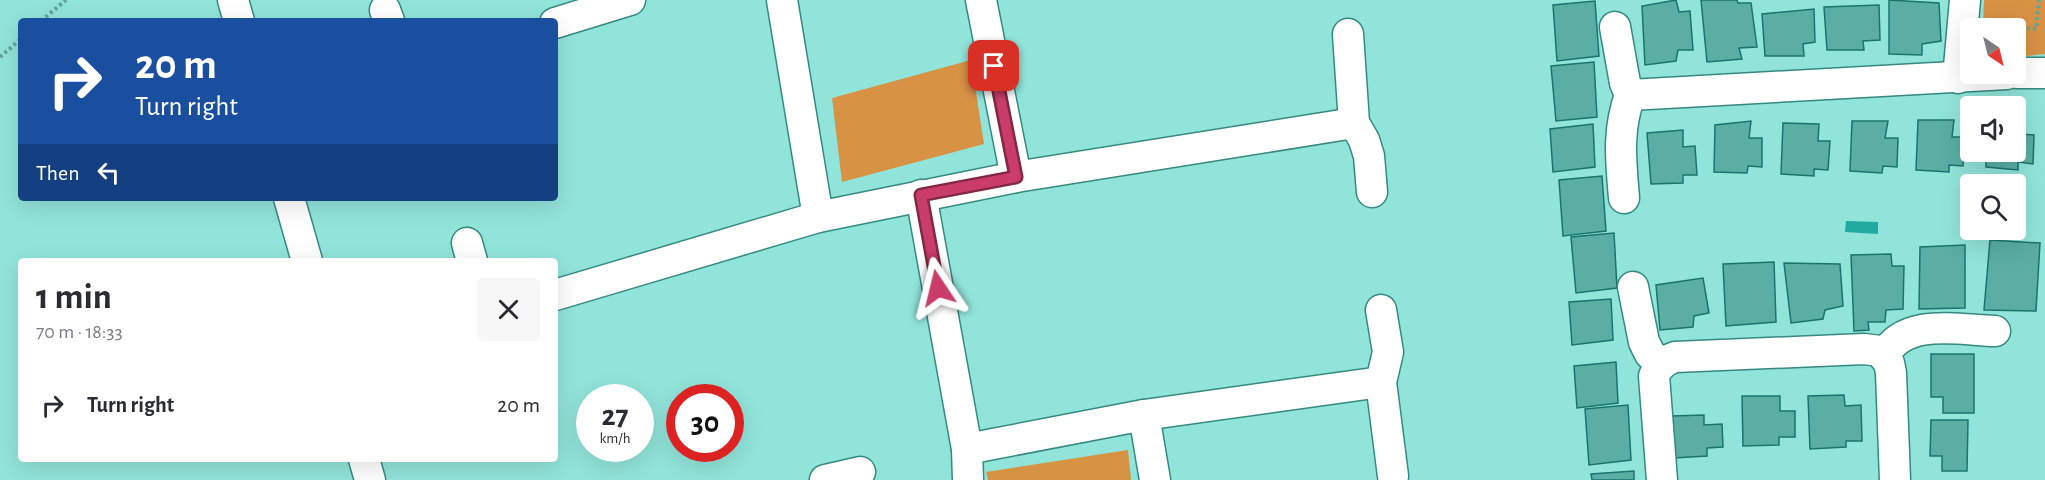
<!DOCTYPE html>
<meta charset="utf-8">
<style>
body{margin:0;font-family:"Alegreya Sans",sans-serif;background:#f7f7f7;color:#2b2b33;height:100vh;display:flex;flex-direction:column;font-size:22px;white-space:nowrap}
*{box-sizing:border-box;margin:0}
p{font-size:20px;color:#7c7c81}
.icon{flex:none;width:33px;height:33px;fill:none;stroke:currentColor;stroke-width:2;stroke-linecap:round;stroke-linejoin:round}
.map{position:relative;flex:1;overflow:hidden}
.drawer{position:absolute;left:18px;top:258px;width:540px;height:204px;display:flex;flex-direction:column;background:#fff;border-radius:6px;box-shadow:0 6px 24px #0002}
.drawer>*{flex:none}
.banner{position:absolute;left:18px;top:18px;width:540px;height:183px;border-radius:6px;box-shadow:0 6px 24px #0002;background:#1a4fa0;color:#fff;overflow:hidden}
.needle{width:39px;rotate:145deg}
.controls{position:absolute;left:1960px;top:18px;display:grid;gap:12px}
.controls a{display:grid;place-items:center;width:66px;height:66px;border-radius:6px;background:#fff;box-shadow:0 6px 24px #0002;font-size:30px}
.speed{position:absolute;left:576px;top:384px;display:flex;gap:12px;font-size:30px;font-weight:700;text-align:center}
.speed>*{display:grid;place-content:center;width:78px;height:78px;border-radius:50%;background:#fff;box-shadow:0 6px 24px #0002;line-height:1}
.speed small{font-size:15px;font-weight:400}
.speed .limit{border:9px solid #d22;background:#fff;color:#111}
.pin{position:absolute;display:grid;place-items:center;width:51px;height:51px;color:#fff;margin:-26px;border-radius:12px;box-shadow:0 3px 9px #0006}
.me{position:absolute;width:66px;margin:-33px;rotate:350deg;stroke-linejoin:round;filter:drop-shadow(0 0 4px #0008)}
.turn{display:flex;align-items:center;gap:21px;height:126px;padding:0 18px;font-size:27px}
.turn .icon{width:78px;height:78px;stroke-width:2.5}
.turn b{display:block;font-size:42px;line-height:51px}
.then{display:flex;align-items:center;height:57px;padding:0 18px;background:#0003;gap:12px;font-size:22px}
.round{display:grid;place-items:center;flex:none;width:63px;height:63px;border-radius:6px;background:#f7f7f7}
.head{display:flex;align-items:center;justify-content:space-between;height:102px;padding:0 18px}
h1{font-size:36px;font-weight:700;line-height:45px}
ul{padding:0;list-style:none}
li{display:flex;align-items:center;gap:18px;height:90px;padding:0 18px}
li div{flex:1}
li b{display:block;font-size:22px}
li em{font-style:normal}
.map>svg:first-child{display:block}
.green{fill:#d89244}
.water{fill:#21aba0}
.building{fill:#5aaea4;stroke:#18756d;stroke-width:1.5}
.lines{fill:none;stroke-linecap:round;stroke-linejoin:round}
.minor-casing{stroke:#348a82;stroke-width:33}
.path{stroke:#61a49c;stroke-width:4;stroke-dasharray:3 3;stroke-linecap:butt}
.minor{stroke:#fff;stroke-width:30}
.route-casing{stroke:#832744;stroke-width:15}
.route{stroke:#ca3c69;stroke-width:10}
</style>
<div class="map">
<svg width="2045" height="480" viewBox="0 0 2045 480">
<rect width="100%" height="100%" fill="#91e4da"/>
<g class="green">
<path d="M1984,0h61v54l-29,3v-29h-33z"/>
<path d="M971,60l13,84 -142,38 -10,-84z"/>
<path d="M1128,450l3,30h-143l-2,-8z"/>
</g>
<path class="water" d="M1846,221l32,1v12l-33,-2z"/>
<g class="building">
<path d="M1676,0l3,12 11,-1 3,39h-15l-2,11 -31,4 -3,-59z"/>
<path d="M1701,0h36l1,3h13l6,44 -18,1 3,11 -35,3z"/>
<path d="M1889,0l50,3 2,38 -19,3v11l-33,-1z"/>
<path d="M1595,1l4,55 -42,5 -4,-56z"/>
<path d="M1879,5l1,35 -17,1 1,9h-37l-3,-43z"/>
<path d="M1814,9l1,33 -12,2 1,12h-39l-3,-42z"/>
<path d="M1594,62l3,55 -41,4 -5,-55z"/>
<path d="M2016,118h8l-3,16 13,1 -1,29 -15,-2v8l-32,-3v-15h30z"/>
<path d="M1918,120h36l-2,17h13l-2,29 -14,-1v7l-33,-2z"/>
<path d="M1751,121l-2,17h13v29l-14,-1 -1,7 -33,-1 1,-47z"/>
<path d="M1852,121h36l-3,17h13l-1,29 -14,-1 -1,7 -32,-2z"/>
<path d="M1783,123l36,1 -1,17h12l-2,29 -14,-1v7l-33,-2z"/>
<path d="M1593,124l2,43 -42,5 -3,-43z"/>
<path d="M1683,130v17l12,-1 2,29h-14v8l-32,1 -4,-51z"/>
<path d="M1602,176l4,55 -43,5 -4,-56z"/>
<path d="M1614,233l3,55 -41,5 -5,-56z"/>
<path d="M1990,240l50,3 -4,68 -52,-1z"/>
<path d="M1965,245v63l-46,1 1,-62z"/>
<path d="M1891,254l1,12h12l-1,43 -17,1 -1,12h-17l1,8 -15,1 -3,-76z"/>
<path d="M1774,262l2,60 -50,4 -3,-62z"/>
<path d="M1784,263l56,1 3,42 -18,4 -2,9 -32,4z"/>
<path d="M1703,278l6,35 -15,3 -1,11 -33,3 -4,-45z"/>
<path d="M1611,299l2,41 -41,5 -3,-43z"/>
<path d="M1931,354h43v59h-31v-16h-12z"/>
<path d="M1616,362l2,41 -41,5 -3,-42z"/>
<path d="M1844,395l1,11 16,-1 1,36h-16v6l-36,2 -2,-53z"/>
<path d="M1742,396h38v15h15v26h-16v8l-36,1z"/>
<path d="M1628,405l3,55 -42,5 -4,-56z"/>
<path d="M1704,415v10l18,-1 1,23 -16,1v8l-33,2 -2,-42z"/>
<path d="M1931,420h37l-1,51h-25v-15h-12z"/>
<path d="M1634,471v9h-42l-1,-6z"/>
</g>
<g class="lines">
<defs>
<g id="minor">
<path d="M233,0l6,21"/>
<path d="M782,0l36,217"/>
<path d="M981,0l35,177"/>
<path d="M385,10l4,11"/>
<path d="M555,23l75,-23"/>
<path d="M1615,27l10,56 5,12c-13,36 -9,66 -6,103"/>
<path d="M1348,34l6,89 10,17 5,16 3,36"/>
<path d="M2016,73h29"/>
<path d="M1958,78l7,-78"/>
<path d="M1630,95l377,-21"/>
<path d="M921,195l46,254 1,31"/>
<path d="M289,198l18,63"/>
<path d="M467,243l5,18"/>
<path d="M1633,287l11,55 6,12 12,10"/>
<path d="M555,295l263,-78 198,-40 338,-54"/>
<path d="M1381,310l7,42 -7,30 12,94"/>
<path d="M1884,356c20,-39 75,-26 111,-25"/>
<path d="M1144,415l11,65"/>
<path d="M967,449l177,-34 237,-33"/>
<path d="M364,459l6,21"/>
<path d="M825,480l35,-8"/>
<path d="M1662,480l-8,-104c4,-10 10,-15 21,-19l189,-8 16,2 9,12 2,10 4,107"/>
</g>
</defs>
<use href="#minor" class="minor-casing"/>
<g class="path">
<path d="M41,21l25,-21"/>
<path d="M1991,26l45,3 3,-29"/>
<path d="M0,57l21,-18"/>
</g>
<use href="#minor" class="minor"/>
</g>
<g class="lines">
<defs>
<path id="route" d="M938,288l-17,-93 95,-18 -22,-111"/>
</defs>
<use href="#route" class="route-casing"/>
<use href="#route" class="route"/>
</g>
</svg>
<div class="controls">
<a><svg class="needle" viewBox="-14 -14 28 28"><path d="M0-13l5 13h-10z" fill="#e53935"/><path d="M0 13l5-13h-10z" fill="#7c7c81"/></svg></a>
<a><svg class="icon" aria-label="sound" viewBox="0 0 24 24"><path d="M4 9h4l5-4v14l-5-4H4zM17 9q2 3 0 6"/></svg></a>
<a><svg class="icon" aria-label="search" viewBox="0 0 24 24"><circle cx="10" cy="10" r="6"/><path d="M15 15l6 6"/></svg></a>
</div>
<div class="speed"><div>27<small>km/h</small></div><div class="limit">30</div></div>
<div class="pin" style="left:994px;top:66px;background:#d93025"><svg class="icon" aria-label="arrive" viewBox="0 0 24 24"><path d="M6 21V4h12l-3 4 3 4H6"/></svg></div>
<svg class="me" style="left:938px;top:288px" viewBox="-20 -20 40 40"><path d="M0-17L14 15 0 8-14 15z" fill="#ca3c69" stroke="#fff" stroke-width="4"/></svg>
<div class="banner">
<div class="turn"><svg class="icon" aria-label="right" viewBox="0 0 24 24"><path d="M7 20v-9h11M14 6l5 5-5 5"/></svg><div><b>20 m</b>Turn right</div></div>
<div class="then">Then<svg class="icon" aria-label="left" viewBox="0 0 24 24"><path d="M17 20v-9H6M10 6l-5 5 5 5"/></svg></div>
</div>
<section class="drawer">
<div class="head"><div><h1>1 min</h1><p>70 m · 18:33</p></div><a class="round"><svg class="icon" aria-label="close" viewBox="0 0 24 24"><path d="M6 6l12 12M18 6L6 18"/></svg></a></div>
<ul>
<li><svg class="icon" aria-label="right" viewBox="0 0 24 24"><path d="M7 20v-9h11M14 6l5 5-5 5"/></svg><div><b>Turn right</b></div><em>20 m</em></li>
</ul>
</section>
</div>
